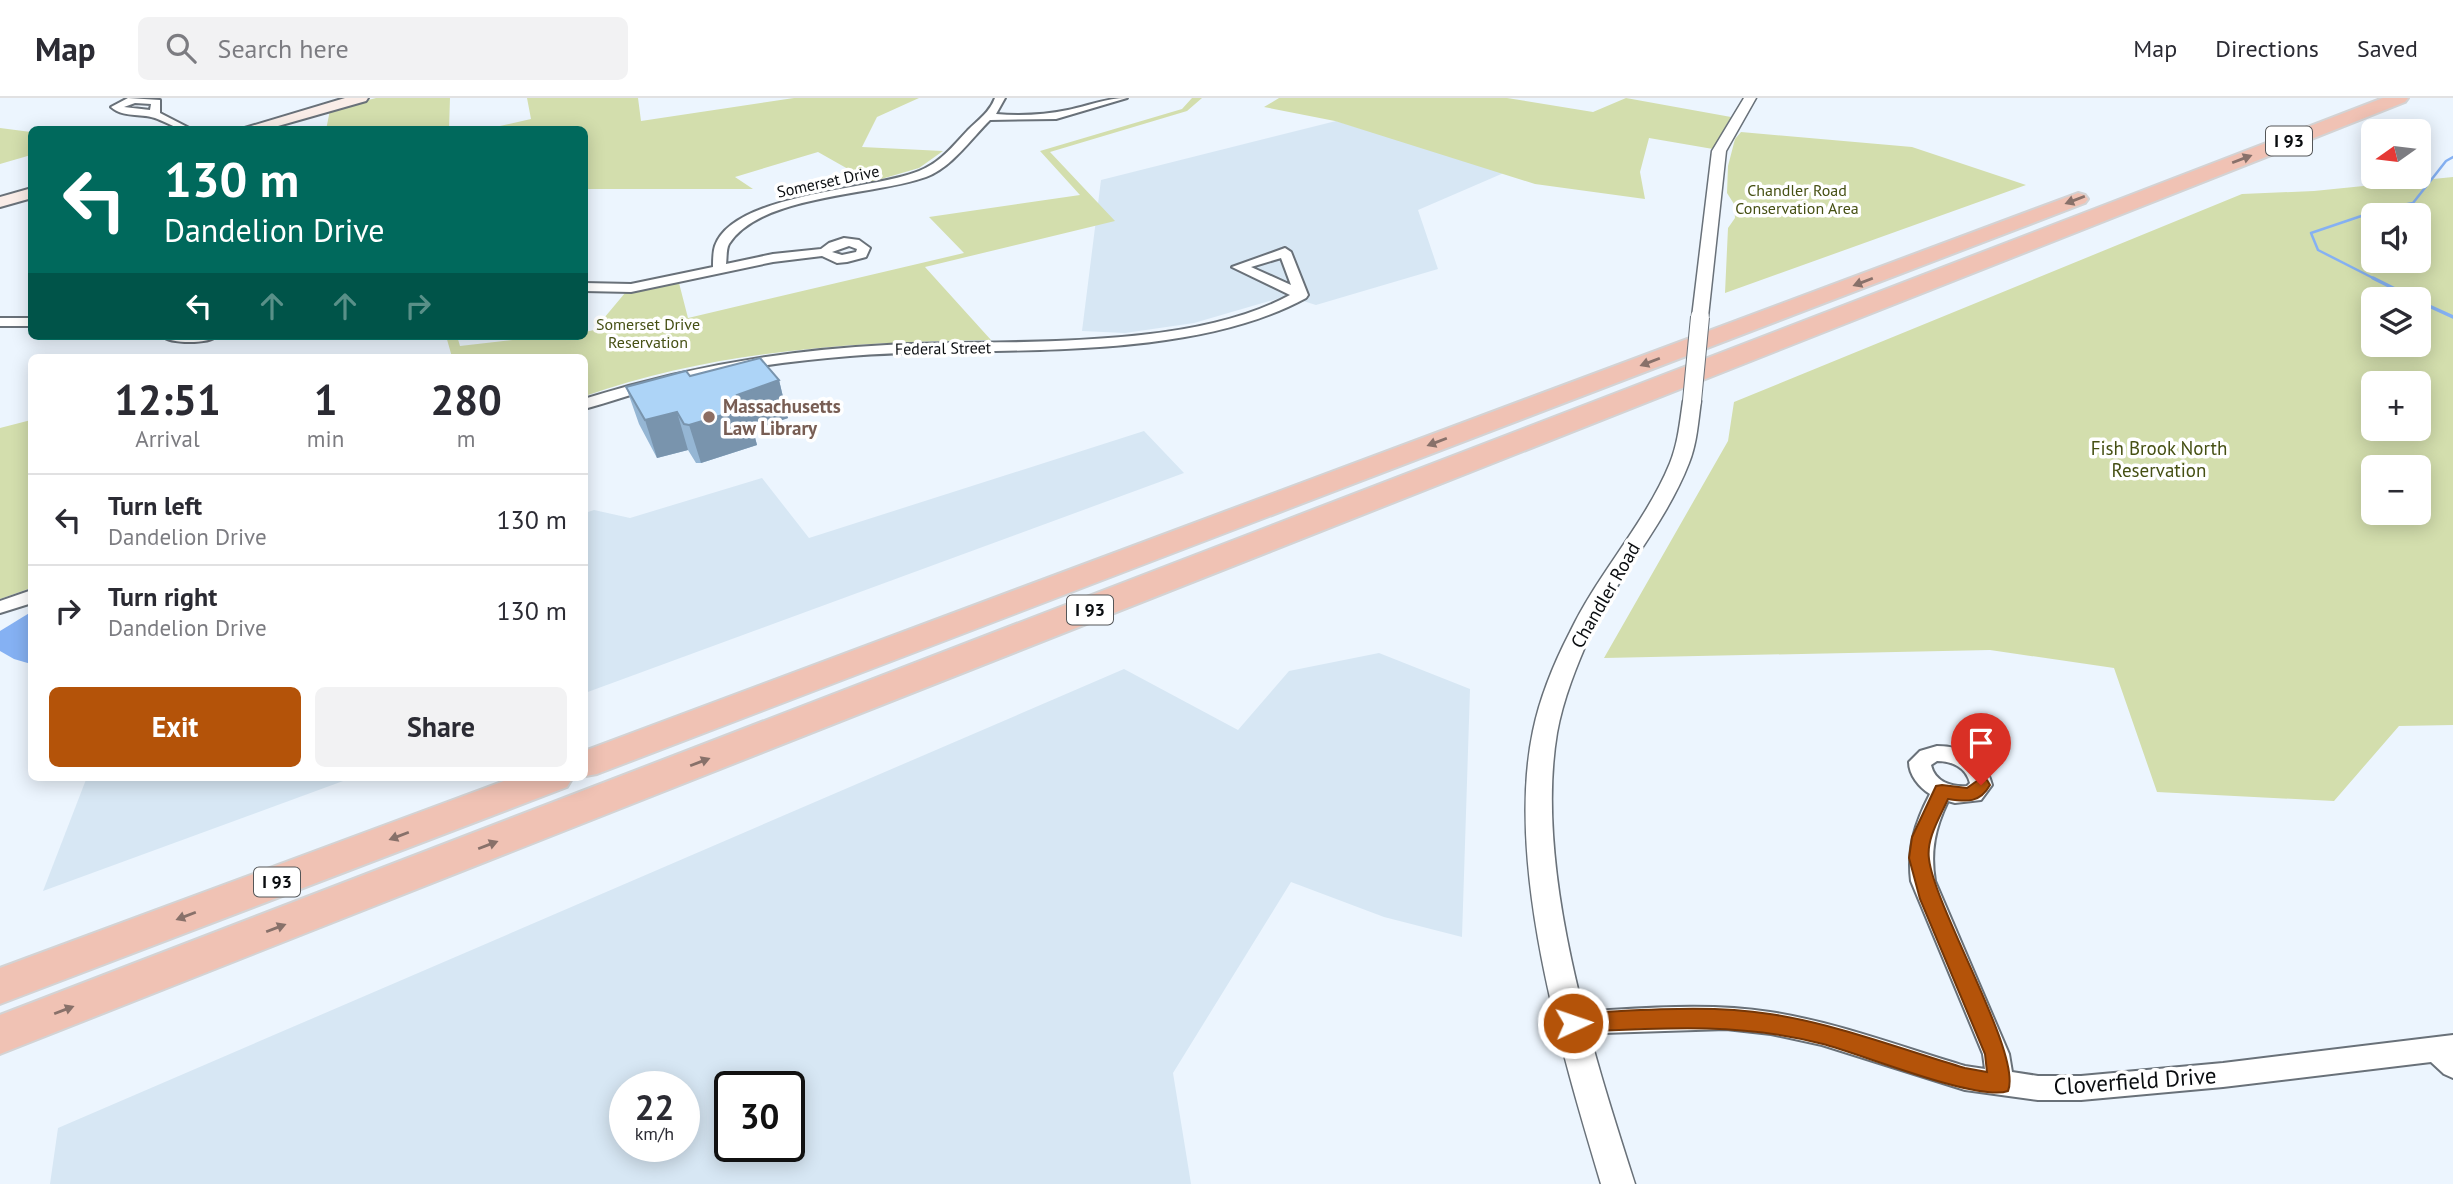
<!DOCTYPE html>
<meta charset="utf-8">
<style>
body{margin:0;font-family:"PT Sans",sans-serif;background:#f2f2f3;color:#2b2b33;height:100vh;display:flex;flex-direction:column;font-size:26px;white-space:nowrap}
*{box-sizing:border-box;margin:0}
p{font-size:23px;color:#7c7c81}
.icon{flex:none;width:38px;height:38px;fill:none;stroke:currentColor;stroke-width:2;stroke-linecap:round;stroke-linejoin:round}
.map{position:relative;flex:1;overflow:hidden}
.details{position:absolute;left:28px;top:256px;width:560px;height:427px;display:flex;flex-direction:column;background:#fff;border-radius:10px;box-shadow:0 4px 18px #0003}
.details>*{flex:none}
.guide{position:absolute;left:28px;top:28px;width:560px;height:214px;border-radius:10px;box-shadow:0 4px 18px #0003;background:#00695c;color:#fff;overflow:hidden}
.needle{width:46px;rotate:256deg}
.controls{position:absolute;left:2361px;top:21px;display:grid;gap:14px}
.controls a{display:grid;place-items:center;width:70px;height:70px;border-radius:10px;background:#fff;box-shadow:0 4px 18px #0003;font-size:35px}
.speed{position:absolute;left:609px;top:973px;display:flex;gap:14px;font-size:35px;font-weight:700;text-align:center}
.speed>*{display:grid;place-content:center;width:91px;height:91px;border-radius:50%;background:#fff;box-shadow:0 4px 18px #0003;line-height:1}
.speed small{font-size:18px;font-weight:400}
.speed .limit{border:4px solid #111;border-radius:10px;background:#fff;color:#111}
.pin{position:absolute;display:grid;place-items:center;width:60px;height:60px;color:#fff;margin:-72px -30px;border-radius:50% 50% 50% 0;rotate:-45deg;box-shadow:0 0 7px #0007}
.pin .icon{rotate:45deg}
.me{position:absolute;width:77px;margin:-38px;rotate:87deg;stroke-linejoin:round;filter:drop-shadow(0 0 5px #0008)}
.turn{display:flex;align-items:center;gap:24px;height:147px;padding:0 21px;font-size:32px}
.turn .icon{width:91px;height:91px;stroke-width:2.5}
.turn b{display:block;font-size:49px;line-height:60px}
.lanes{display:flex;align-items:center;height:66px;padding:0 21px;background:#0003;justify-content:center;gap:35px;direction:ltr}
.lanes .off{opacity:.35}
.eta{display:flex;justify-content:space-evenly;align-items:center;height:119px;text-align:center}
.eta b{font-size:42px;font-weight:700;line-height:49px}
.primary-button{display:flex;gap:14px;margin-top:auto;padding:14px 21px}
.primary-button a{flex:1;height:80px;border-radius:10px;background:#b45309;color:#fff;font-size:28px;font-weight:700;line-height:80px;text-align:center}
.primary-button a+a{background:#f2f2f3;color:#2b2b33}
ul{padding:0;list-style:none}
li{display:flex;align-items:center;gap:21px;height:91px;padding:0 21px;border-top:2px solid #e1e1e2}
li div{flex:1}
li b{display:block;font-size:26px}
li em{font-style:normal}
header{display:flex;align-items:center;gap:42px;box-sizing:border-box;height:98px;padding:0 35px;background:#fff;border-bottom:2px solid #e1e1e2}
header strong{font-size:33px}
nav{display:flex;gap:38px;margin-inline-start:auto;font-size:24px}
.search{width:490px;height:63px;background:#f2f2f3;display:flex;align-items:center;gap:18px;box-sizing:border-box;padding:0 24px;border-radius:10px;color:#7c7c81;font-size:26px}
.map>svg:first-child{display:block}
.built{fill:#d7e7f4;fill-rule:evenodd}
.green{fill:#d3dead;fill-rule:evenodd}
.water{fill:#85b1f3}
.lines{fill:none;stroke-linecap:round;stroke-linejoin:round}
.stream-far1{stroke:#85b1f3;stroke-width:2.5}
.stream{stroke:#85b1f3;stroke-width:3.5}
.minor-casing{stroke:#697179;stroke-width:4}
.tertiary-casing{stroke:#697179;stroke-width:3}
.secondary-casing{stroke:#697179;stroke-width:4}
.motorway-casing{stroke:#d3d3d4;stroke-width:4}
.minor{fill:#fff;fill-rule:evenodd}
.tertiary{fill:#fff;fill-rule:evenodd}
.secondary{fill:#faede8;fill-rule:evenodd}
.motorway{fill:#f0c2b4;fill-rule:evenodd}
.tertiary-bridge-casing{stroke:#697179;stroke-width:20;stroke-linecap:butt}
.tertiary-bridge{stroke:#fff;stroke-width:18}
.wall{fill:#95b6d4}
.shaded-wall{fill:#7994ad}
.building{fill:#add4f7;stroke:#7994ad;stroke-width:2}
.oneway{fill:#88716a}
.route{fill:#b45309;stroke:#753606;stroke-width:2}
.education-dot{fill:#8d6e63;stroke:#fff;stroke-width:2.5}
.labels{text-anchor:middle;stroke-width:7;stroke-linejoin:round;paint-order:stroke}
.far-street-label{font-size:16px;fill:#0a0d10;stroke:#fff}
.far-park-label{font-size:16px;fill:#465014;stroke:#fff}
.shield{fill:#fff;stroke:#545658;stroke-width:2}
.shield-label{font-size:18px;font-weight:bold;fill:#0a0d10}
.education-label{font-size:19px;font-weight:bold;fill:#785e54;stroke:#fff;text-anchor:start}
.park-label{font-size:19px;fill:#465014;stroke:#fff}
.street-label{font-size:19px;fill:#0a0d10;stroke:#fff}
.near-street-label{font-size:23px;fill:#0a0d10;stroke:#fff}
</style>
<header>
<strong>Map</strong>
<div class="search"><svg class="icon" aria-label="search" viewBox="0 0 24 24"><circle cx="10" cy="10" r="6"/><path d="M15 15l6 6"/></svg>Search here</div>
<nav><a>Map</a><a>Directions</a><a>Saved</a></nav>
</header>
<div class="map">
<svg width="2453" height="1086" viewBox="0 0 2453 1086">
<rect width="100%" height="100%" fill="#ecf5fe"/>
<g class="built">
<path d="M1336,23l170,51 -88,38 20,59 -122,36 -29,-9 -93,27 -69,10 -43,-2 19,-151z"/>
<path d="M1144,333l40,42 -599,220v-180l9,-3 36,8 132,-40 47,60z"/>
<path d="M1379,555l91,36 -8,248 -78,-20 -93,-35 -118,191 18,111h-1141l8,-56 1066,-459 114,61 51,-59zM625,989h59v59h-59zM730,989h59v59h-59z"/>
<path d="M87,679h267l-311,114z"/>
</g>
<g class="green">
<path d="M376,0h74l-1,31 -123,1 4,-20z"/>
<path d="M527,0h111l3,23 153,-23h125l-42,19 -15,30 81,4 -24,17 -48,14 -53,-30 -83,25 18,12h-168l-1,-59h-102l49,-11z"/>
<path d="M1192,0h10l-15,13 -137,41 65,69 -190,46 66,73c-138,2 -276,10 -406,56l-1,-39h-132l-6,-21h11l3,10 87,-10h37l1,-4 9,-2 31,-37 54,-10 9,35 276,-65 -35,-36 151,-22 -40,-44 142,-42z"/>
<path d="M1279,0h228l86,14 33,-14 105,19 -18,32 -64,-11 -9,34 5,27 -110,-15 -200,-63 -71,-14z"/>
<path d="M0,30l31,4v23l-31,9z"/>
<path d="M1741,34l171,15 114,38 -301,108 3,-65 7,-10 -1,-14 -7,-11 1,-27 7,-27z"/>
<path d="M2453,79v548l-54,1 -65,75 -177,-9 -43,-124 -124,-18 -386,8 124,-217 6,-39 508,-208 72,-3zM2373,117h45v46h-45zM2418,201v46h-45v-46zM2373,285h45v46h-45zM2373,369h45v46h-45z"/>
<path d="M31,322v168l-31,11v-171z"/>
</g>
<path class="water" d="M31,514h1l-1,52 -17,-5 -14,-8v-20z"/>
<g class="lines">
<path class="stream-far1" d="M2377,182l-59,-30 -7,-17 71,-24 31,-6 33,-42 7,-4"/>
<g class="stream">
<path d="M2373,180l42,21"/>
<path d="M2418,203l35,16"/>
</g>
<defs>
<g id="minor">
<path d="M128,0l32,2v13l33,17c-16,0 -24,-7 -38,-12 -16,-5 -31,0 -44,-11zM135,5l16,1 -1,6 -26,-3z"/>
<path d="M995,0h10l-9,16c24,2 48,1 72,-4 20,-4 38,-12 59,-12l-71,21 -66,1c-20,20 -38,47 -64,57 -52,19 -165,17 -197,67 -3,5 -2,14 -3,20l47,-10 48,-5 8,-6 15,-5 15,2 11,8 -4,9 -19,5 -10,1 -15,-7 -49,6 -142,30 -47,-1v-8l47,1 82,-17c0,-6 0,-15 2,-21 18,-53 159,-56 204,-75 21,-8 34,-25 49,-41 10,-10 22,-18 27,-32zM849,148l8,3 -1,3 -14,3 -10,-3z"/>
<path d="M1285,150l6,4 17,43 -2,3c-123,67 -317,47 -456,58 -63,5 -127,14 -189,30 -26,7 -51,16 -77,23v-10c99,-31 200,-49 303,-54 119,-6 299,7 403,-50l-58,-28zM1281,160l10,27 -40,-18z"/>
<rect x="0" y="220" width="32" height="8"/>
<path d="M162,238h55c-9,8 -46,8 -55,0z"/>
<path d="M32,492v13l-32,10v-12z"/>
<path d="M1937,648c26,0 48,12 55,39l-11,15 -26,3 -7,-2c-13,27 -18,50 -13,80l74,173 3,18 26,4h43l142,-13 230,-28v43l-9,-4 -13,-12 -208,25 -142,13h-43l-73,-10 -143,-45 -51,-11 -45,-5 -153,5 -9,-3 -4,-8 4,-8 9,-3c65,-3 132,-10 197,0 66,10 131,35 195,54l20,3 -2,-15 -72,-173c-4,-33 4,-58 19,-87 -11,-7 -21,-19 -21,-32l11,-11zM1937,663c15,0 29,6 33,22l-3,3c-16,1 -32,-4 -36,-21z"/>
</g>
<g id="tertiary">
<path d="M1744,0h12l-30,53 -18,166 -8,5 -8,-5 20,-166z"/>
<path d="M1692,298l9,5c-3,21 -4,42 -12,62 -24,62 -70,111 -98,170 -14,32 -28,66 -34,100 -23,137 36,320 78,451h-34c-39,-130 -96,-319 -68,-453 7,-34 21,-68 37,-99 28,-59 75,-108 100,-169 8,-20 10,-41 13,-62z"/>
</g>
<g id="secondary">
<path d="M345,0h23l-2,3 -102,29h-26z"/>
<path d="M32,90v10l-32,9v-10z"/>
</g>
<g id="motorway">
<path d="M2383,0h25l-3,4 -2405,952v-39z"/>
<path d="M2078,95l7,2 3,4 -3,4 -1488,571 -17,3h4v-26z"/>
<path d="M515,679h58l-6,10 -567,217v-36z"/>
</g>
</defs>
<use href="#minor" class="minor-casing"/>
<use href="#tertiary" class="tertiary-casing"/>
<use href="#secondary" class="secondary-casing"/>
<use href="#motorway" class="motorway-casing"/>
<use href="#minor" class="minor"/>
<use href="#tertiary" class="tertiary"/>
<use href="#secondary" class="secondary"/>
<use href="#motorway" class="motorway"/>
<defs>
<path id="tertiary-bridge" d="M1692,303l8,-84"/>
</defs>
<use href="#tertiary-bridge" class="tertiary-bridge-casing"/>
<use href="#tertiary-bridge" class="tertiary-bridge"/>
</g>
<path class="wall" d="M690,278l89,4 9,38 -35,12 4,15 -56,18h-5l-8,-13 -31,8 -18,-34 -13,-37z"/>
<g class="shaded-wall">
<path d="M779,282l9,38 -35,12 4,15 -56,18 -12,-38 48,-30z"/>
<path d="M677,314l11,38 -31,8 -12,-38z"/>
</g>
<path class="building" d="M760,260l19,22 -42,15 9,13 -57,17 -5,-1 -7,-12 -32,8 -19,-33 56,-15 4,-1 4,5z"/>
<defs><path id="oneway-solid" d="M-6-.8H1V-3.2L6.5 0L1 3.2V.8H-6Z" transform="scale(1.75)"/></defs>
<g class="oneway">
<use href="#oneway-solid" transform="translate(2242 61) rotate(-21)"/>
<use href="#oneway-solid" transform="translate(2075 102) rotate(159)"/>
<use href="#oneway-solid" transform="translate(1863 184) rotate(159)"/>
<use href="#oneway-solid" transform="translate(1650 264) rotate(159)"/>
<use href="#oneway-solid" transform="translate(1437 344) rotate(159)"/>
<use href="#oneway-solid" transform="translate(700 664) rotate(-21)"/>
<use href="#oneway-solid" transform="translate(399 738) rotate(159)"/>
<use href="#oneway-solid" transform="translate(488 747) rotate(-21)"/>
<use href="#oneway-solid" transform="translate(186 818) rotate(159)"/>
<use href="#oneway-solid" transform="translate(276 830) rotate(-21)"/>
<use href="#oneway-solid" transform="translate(64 912) rotate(-21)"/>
</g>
<path class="route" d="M1981,680l6,2 3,5c-10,18 -23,17 -42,14 -8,18 -22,40 -19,60 6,50 94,197 79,232 -30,11 -149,-38 -185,-47 -83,-22 -166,-16 -250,-12l-8,-3 -3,-6 3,-7 8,-3c65,-2 132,-9 197,1 66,10 131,35 195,54l22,4 -2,-18 -65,-155 -11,-41 3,-21 24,-51 6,-1 25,3z"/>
<circle class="education-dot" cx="709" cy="319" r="7"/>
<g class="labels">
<g class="far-street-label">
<text transform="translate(828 83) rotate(-12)" y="6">Somerset Drive</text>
<text transform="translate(943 250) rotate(-1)" y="6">Federal Street</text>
</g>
<g class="far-park-label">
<text x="1797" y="98">Chandler Road<tspan x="1797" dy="18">Conservation Area</tspan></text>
<text x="648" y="232">Somerset Drive<tspan x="648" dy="18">Reservation</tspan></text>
</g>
<g class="shield">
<rect x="2266" y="28.5" width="46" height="29" rx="5"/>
<rect x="1067" y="497.5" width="46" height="29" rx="5"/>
<rect x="254" y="769.5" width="46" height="29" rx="5"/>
</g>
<g class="shield-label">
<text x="2289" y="49">I 93</text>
<text x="1090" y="518">I 93</text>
<text x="277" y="790">I 93</text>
</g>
<g class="education-label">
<text x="723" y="315">Massachusetts<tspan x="723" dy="22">Law Library</tspan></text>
</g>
<g class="park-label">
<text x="2159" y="357">Fish Brook North<tspan x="2159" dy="22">Reservation</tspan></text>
</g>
<g class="street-label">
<text transform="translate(1605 497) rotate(-60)" y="7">Chandler Road</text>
</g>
<g class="near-street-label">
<text transform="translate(2135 983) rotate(-4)" y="8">Cloverfield Drive</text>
</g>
</g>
</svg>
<div class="controls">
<a><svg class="needle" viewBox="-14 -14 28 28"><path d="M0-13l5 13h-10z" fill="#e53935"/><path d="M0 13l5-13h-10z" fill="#7c7c81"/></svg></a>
<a><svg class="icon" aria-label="sound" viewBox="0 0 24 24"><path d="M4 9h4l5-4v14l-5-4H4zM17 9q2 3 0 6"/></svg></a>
<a><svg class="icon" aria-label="layers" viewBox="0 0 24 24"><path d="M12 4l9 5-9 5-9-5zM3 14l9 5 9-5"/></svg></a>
<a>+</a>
<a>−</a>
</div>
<div class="speed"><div>22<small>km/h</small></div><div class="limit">30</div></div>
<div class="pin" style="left:1981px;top:687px;background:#d93025"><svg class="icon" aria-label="arrive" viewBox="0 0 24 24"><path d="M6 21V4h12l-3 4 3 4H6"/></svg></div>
<svg class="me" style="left:1573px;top:925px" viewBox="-20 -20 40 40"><circle r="17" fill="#b45309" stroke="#fff" stroke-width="3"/><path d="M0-11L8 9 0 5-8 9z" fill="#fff"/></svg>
<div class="guide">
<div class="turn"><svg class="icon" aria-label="left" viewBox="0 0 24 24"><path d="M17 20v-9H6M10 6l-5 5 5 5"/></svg><div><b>130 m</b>Dandelion Drive</div></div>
<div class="lanes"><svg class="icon" aria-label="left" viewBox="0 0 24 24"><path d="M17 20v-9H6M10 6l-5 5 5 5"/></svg><svg class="icon off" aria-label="ahead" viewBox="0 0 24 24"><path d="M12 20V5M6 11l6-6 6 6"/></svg><svg class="icon off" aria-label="ahead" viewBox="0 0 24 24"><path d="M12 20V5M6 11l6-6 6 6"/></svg><svg class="icon off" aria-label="right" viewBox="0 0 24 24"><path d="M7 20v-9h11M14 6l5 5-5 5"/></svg></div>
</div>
<section class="details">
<div class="eta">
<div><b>12:51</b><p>Arrival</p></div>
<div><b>1</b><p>min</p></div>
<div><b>280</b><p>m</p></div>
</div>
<ul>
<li><svg class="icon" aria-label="left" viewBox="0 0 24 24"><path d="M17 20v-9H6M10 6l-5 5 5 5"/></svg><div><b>Turn left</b><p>Dandelion Drive</p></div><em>130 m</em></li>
<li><svg class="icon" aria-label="right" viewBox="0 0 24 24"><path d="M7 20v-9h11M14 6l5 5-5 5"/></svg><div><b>Turn right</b><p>Dandelion Drive</p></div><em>130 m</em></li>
</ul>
<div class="primary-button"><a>Exit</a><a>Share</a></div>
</section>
</div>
